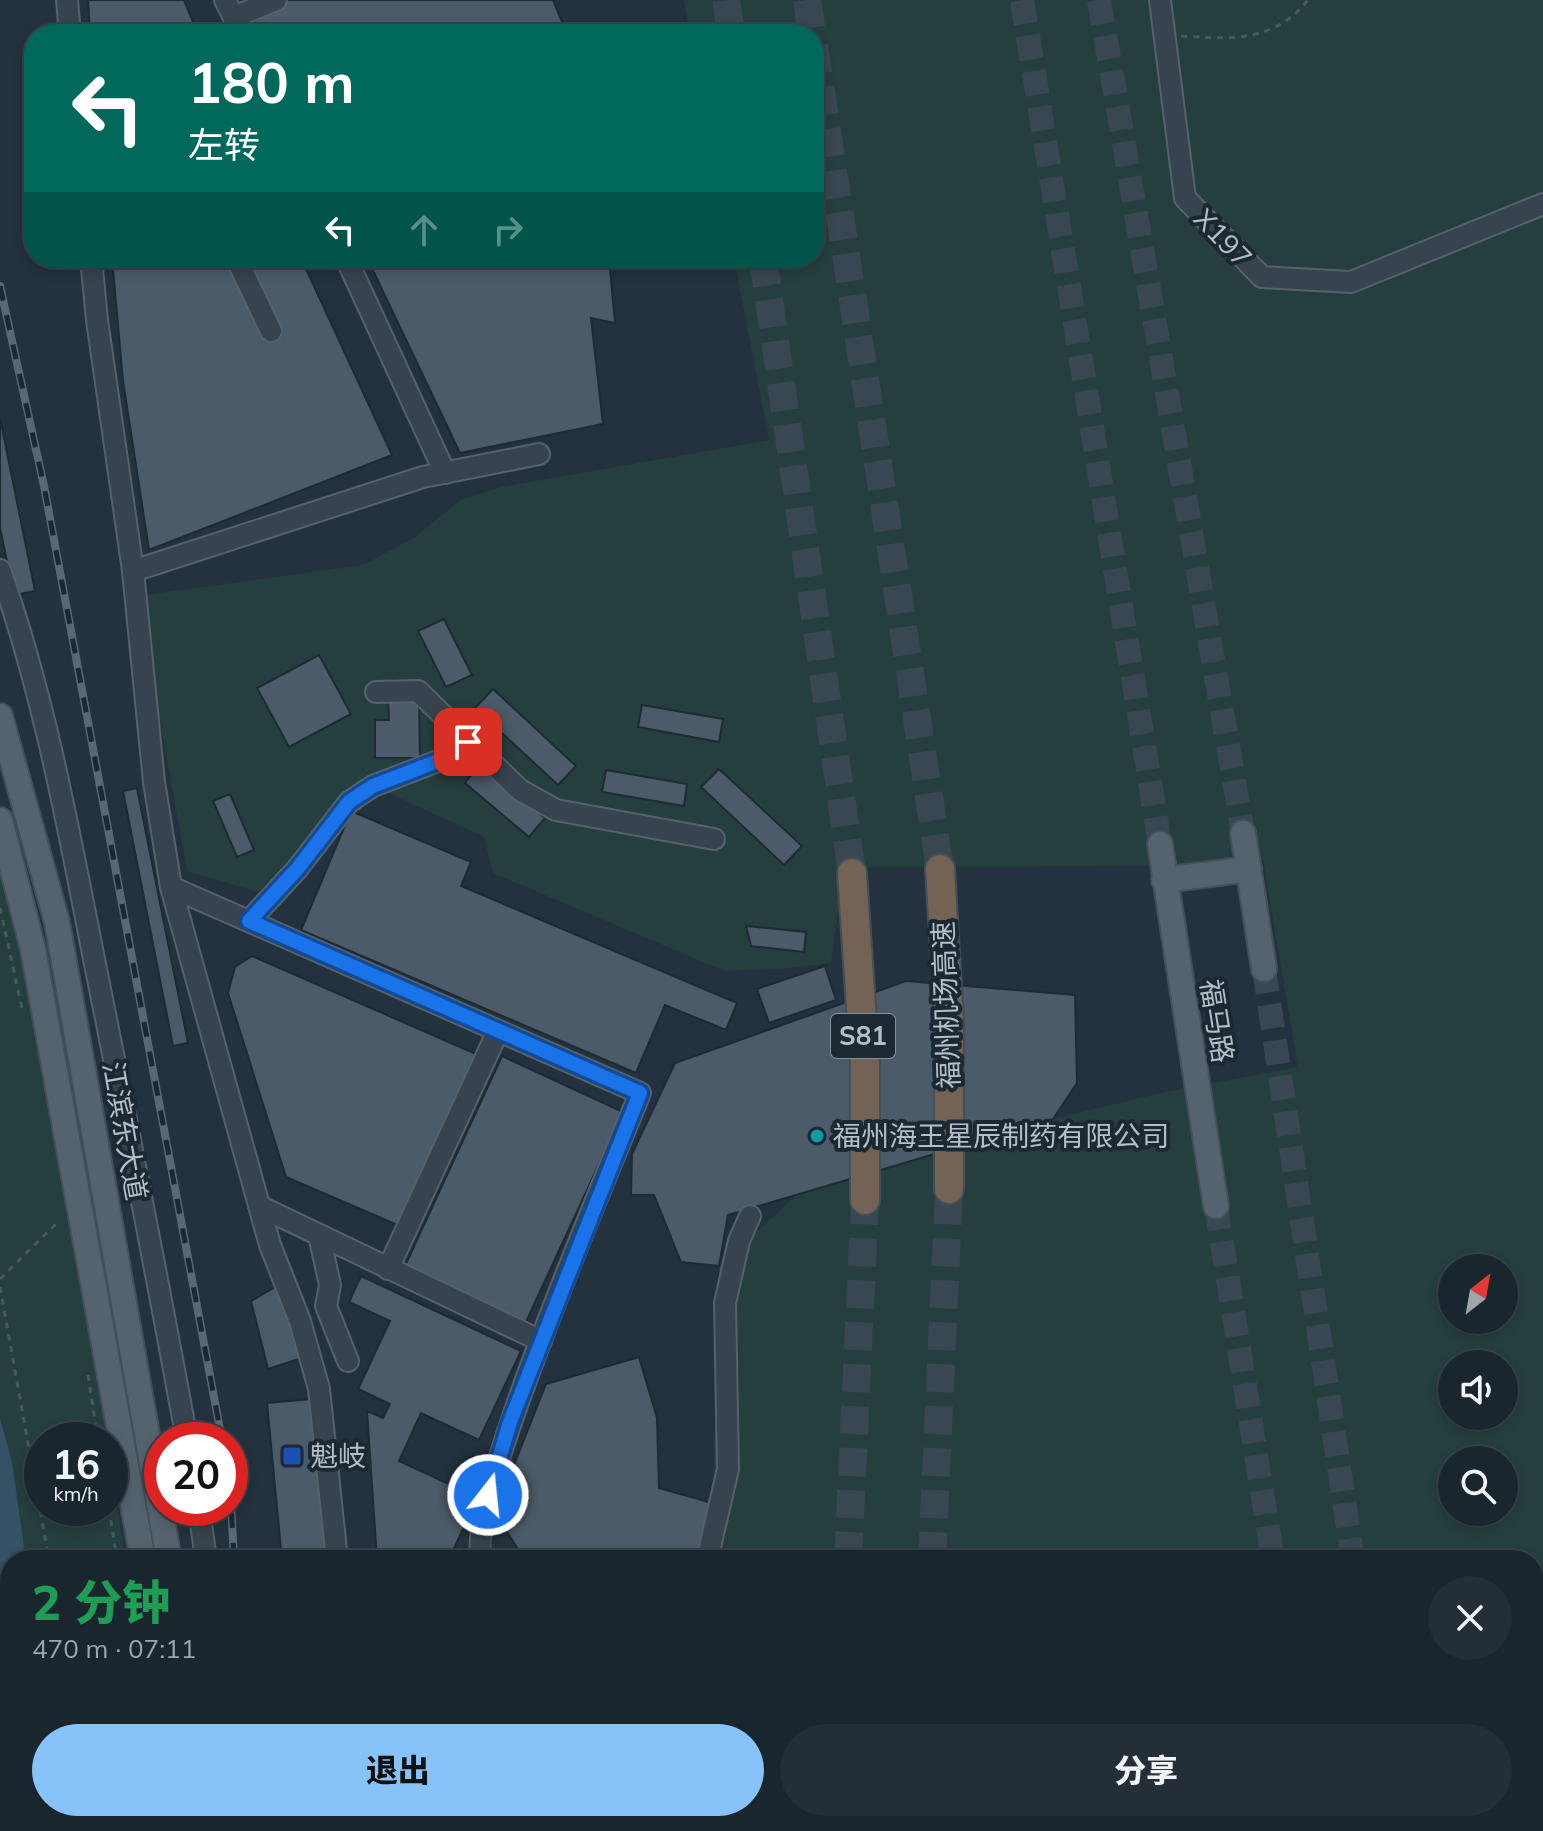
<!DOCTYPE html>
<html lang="zh">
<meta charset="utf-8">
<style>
body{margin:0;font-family:Mulish,"Noto Sans SC",sans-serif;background:#232e36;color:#f1f3f6;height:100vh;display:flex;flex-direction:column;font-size:30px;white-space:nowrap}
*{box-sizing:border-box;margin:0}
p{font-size:26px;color:#9fa5aa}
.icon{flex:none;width:44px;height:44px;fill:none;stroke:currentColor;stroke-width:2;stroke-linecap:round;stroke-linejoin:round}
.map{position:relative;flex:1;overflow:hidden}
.sheet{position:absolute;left:0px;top:1550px;width:1544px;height:282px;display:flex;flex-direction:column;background:#1a262e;border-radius:32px 32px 0 0;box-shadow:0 4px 12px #0003,0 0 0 2px #38434a}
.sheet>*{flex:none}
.guide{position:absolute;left:24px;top:24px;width:800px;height:244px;border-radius:32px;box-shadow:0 4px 12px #0003,0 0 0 2px #38434a;background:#00695c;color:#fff;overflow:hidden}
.needle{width:52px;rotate:31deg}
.tools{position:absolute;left:1438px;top:1254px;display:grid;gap:16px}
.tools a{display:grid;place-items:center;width:80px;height:80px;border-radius:50%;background:#1a262e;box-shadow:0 4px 12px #0003,0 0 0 2px #38434a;font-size:40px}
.speed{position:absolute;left:24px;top:1422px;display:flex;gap:16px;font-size:40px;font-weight:700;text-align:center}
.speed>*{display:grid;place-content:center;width:104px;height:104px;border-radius:50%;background:#1a262e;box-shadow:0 4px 12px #0003,0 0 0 2px #38434a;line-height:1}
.speed small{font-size:20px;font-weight:400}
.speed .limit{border:12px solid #d22;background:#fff;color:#111}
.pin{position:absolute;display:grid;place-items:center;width:68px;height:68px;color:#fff;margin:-34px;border-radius:16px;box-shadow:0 4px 12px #0006}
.me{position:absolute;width:88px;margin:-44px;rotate:16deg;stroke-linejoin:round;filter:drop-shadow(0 0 6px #0008)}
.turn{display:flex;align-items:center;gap:28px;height:168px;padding:0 32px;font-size:36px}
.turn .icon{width:104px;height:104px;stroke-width:2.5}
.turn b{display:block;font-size:56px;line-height:68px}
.lanes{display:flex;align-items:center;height:76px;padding:0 32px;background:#0003;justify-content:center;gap:40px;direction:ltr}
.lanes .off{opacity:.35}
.round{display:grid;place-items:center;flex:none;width:84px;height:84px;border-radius:42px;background:#232e36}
.headline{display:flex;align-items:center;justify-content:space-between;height:136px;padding:0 32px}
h1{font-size:48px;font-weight:800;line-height:60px;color:#1e9e55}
.cta{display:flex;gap:16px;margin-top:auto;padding:16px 32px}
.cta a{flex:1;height:92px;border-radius:48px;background:#87c2f9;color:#111;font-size:32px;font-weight:800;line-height:92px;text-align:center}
.cta a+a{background:#232e36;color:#f1f3f6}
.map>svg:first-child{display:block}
.green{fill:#253f3e;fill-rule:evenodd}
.water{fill:#365065}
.building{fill:#4c5b69;stroke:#1e2a34;stroke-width:2}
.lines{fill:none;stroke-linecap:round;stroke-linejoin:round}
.major-tunnel{stroke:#394753;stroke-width:24;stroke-dasharray:24 12;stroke-linecap:butt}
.highway-tunnel{stroke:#394753;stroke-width:28;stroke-dasharray:28 14;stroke-linecap:butt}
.minor-casing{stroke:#55616b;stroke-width:24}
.major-casing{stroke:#434f59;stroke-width:28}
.highway-casing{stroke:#424e58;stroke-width:32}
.path{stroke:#435b5a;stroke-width:3;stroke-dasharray:6 6;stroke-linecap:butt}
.minor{stroke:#37434e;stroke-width:20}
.major{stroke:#55636e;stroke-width:24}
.highway{stroke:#746354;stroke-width:28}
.rail-casing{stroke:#596875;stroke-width:8}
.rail{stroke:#1c2832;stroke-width:5;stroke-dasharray:15;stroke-linecap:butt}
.route-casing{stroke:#114b97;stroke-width:20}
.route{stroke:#1a73e8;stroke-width:14}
.culture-dot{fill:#0f9aa8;stroke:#1c2832;stroke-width:3}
.transit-dot{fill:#1a4fb4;stroke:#1c2832;stroke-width:3}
.labels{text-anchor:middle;stroke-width:8;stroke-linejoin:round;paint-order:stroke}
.shield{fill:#1c2832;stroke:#86919c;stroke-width:2}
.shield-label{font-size:26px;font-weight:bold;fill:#b3bec9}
.street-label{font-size:28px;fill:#b3bec9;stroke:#1c2832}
.poi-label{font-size:28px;fill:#b3bec9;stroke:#1c2832;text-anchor:start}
</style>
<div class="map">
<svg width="1543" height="1831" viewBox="0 0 1543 1831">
<rect width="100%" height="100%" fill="#23323e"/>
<g class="green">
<path d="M684,0h859v1831h-1167v-9h1158v-262h-823l8,-294 78,-71 256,-76 112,-27 133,-25 -35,-207 -124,6 -296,1 -12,96 -49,6 -58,2 -231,-98 -9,-36 -121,-56 -105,111 -71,-21 -49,-275 225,-31 51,-27 46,-38 41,-13 268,-47 -35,-182h80v-224h-124zM1452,1268h52v52h-52zM1452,1364h52v52h-52zM1452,1460h52v52h-52z"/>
<path d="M0,863c42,191 81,383 108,577h-66v68h68v-56l15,108h-99l-14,-98 -12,-44z"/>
</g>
<path class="water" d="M0,1418l12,44 14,98h-16v262h117v9h-127z"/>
<g class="building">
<path d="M88,0h96l14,34h-108z"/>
<path d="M244,0h309l14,34h-307z"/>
<path d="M112,258h189l91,197 -243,95 -26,-169z"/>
<path d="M367,258h242l6,65 -24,-5 12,106 -143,29z"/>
<path d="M0,418l35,173 -21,4 -14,-67z"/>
<path d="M444,619l28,56 -26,12 -28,-56z"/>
<path d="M319,655l32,59 -62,33 -32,-59z"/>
<path d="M493,689l83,77 -18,19 -83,-77z"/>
<path d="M388,696h31l1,62h-45v-38h14z"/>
<path d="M642,705l81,14 -4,23 -81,-15z"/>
<path d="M480,764l65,54 -16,19 -64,-54z"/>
<path d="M719,769l83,77 -18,19 -83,-78z"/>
<path d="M606,770l81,14 -3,22 -82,-14z"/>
<path d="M137,788l51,255 -15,3 -50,-255z"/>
<path d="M230,794l24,56 -17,7 -24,-56z"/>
<path d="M351,811l120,51 -10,24 276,117 -11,27 -61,-25 -29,68 -335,-143z"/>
<path d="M746,926l60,6 -2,20 -53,-6z"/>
<path d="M252,956l224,98 -74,173 -116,-50 -58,-184 7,-26z"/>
<path d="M825,966l11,34 -67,23 -12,-34z"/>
<path d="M906,981l169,14 2,88 -24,36 -325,96 -9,51 -38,-4 -27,-67h-23l1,-41 43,-91z"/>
<path d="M502,1056l121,56 -98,212 -121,-56z"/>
<path d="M361,1276l160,75 -42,89 -58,-27 -22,48 78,36 -28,63h-72l-10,-149 16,7 7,-14 -32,-15 32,-68 -41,-19z"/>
<path d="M277,1286l31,70 -40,13 -17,-68z"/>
<path d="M639,1357l18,61 2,70 53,15 -16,57h-171l-30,-47 51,-129z"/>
<path d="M312,1399l15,161h-45l-15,-157z"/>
<path d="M466,1822h32l-1,9h-32z"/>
<path d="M534,1822h41l-1,9h-41z"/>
<path d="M597,1822h14v9h-15z"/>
</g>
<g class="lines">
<g class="major-tunnel">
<path d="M1022,0l138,844"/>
<path d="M1099,0l144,833"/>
<path d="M1264,969l89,591"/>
<path d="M1216,1206l57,354"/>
<path d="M1315,1822l1,9"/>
<path d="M1393,1822l2,9"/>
</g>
<g class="highway-tunnel">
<path d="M726,0l5,34"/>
<path d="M807,0l5,34"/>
<path d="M814,46l126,823"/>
<path d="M763,258l89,615"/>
<path d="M848,1560l17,-360"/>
<path d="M932,1560l17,-371"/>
<path d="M835,1831v-9"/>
<path d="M920,1831v-9"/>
</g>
<defs>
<g id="minor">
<path d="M67,0l3,34"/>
<path d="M225,0l17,34"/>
<path d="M1160,0l25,198 77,79 89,5 192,-78"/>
<path d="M234,17l42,-17"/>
<path d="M91,258l6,62 36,251 21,211 17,105 99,358 30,76 19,68 18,171"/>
<path d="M236,258l35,73"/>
<path d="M346,258l99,215"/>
<path d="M0,570c45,128 69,262 95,394 32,159 63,317 92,476"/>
<path d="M133,571l290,-94 116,-23"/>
<path d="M376,692l42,-1 102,99 36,20 158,29"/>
<path d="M171,887l469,206c-25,64 -182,425 -157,467"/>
<path d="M249,921l49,-53 51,-66 24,-16 65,-25 30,-19"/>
<path d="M259,1206l282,135"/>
<path d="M319,1235l11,50 -4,21 22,55"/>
<path d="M388,1269l110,-238"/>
<path d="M199,1508l7,52"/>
<path d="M707,1560l21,-91 -3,-166 14,-62 11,-25"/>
<path d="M218,1822v9"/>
<path d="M343,1831l2,-9"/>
<path d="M457,1831v-9"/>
<path d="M518,1831l2,-9"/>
<path d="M589,1831v-9"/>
</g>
<g id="major">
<path d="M0,716l57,206 112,638"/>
<path d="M0,820l33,129 110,611"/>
<path d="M1243,833l21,136"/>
<path d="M1160,844l56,362"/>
<path d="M1164,880l85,-11"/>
<path d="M166,1822l1,9"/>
<path d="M186,1822v9"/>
</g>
<g id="highway">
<path d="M940,869l9,151v169"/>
<path d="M852,873l13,193v134"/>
</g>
</defs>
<use href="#minor" class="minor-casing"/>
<use href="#major" class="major-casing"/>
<use href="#highway" class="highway-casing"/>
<g class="path">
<path d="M1181,36c49,3 93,7 127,-36"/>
<path d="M0,908l23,105"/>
<path d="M0,1279l60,-59"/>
<path d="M0,1287l49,273"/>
<path d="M88,1375l10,65"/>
<path d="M109,1508l8,52"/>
<path d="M138,1831l2,-9"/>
</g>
<use href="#minor" class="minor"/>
<use href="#major" class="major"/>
<use href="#highway" class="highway"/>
<defs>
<g id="rail">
<path d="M0,286l44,200 178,954"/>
<path d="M230,1483l4,77"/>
<path d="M248,1822v9"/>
</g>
</defs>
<use href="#rail" class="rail-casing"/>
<use href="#rail" class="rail"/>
</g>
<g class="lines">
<defs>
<path id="route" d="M468,742l-30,19 -65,25 -24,16 -51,66 -49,53 391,172 -130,329 -22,73"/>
</defs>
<use href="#route" class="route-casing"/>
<use href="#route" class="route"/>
</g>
<circle class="culture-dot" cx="817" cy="1136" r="8"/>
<rect class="transit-dot" x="282" y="1446" width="20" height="20" rx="4"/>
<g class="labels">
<rect class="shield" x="831" y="1014" width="64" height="44" rx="6"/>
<g class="shield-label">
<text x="863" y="1045">S81</text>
</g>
<g class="street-label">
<text transform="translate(1223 238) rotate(46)" y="10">X197</text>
<text transform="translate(946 1005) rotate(-92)" y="10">福州机场高速</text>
<text transform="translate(1217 1021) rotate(81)" y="10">福马路</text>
<text transform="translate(125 1131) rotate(80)" y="10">江滨东大道</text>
</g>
<g class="poi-label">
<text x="833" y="1146">福州海王星辰制药有限公司</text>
<text x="310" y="1466">魁岐</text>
</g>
</g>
</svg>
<div class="tools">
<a><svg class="needle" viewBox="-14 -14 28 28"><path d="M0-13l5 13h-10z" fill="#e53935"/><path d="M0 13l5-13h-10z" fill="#9fa5aa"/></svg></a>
<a><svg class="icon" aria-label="sound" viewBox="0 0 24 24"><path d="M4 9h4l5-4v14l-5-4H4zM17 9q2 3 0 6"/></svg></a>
<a><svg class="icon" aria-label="search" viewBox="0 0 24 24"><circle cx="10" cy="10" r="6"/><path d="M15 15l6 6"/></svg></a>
</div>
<div class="speed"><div>16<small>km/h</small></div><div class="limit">20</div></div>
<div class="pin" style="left:468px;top:742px;background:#d93025"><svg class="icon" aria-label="arrive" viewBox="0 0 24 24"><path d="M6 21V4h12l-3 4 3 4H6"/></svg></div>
<svg class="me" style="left:488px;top:1495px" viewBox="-20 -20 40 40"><circle r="17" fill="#1a73e8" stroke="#fff" stroke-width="3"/><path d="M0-11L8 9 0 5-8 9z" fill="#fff"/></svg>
<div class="guide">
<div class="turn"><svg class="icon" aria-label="left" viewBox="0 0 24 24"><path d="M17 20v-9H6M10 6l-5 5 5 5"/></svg><div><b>180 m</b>左转</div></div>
<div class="lanes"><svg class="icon" aria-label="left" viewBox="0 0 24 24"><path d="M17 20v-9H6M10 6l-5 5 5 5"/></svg><svg class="icon off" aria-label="ahead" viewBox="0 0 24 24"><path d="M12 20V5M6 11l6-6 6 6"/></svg><svg class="icon off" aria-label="right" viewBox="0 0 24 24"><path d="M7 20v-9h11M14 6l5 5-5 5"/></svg></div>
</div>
<section class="sheet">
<div class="headline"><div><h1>2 分钟</h1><p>470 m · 07:11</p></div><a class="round"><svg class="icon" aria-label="close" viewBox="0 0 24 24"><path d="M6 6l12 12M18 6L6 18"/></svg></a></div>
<div class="cta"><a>退出</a><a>分享</a></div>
</section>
</div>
